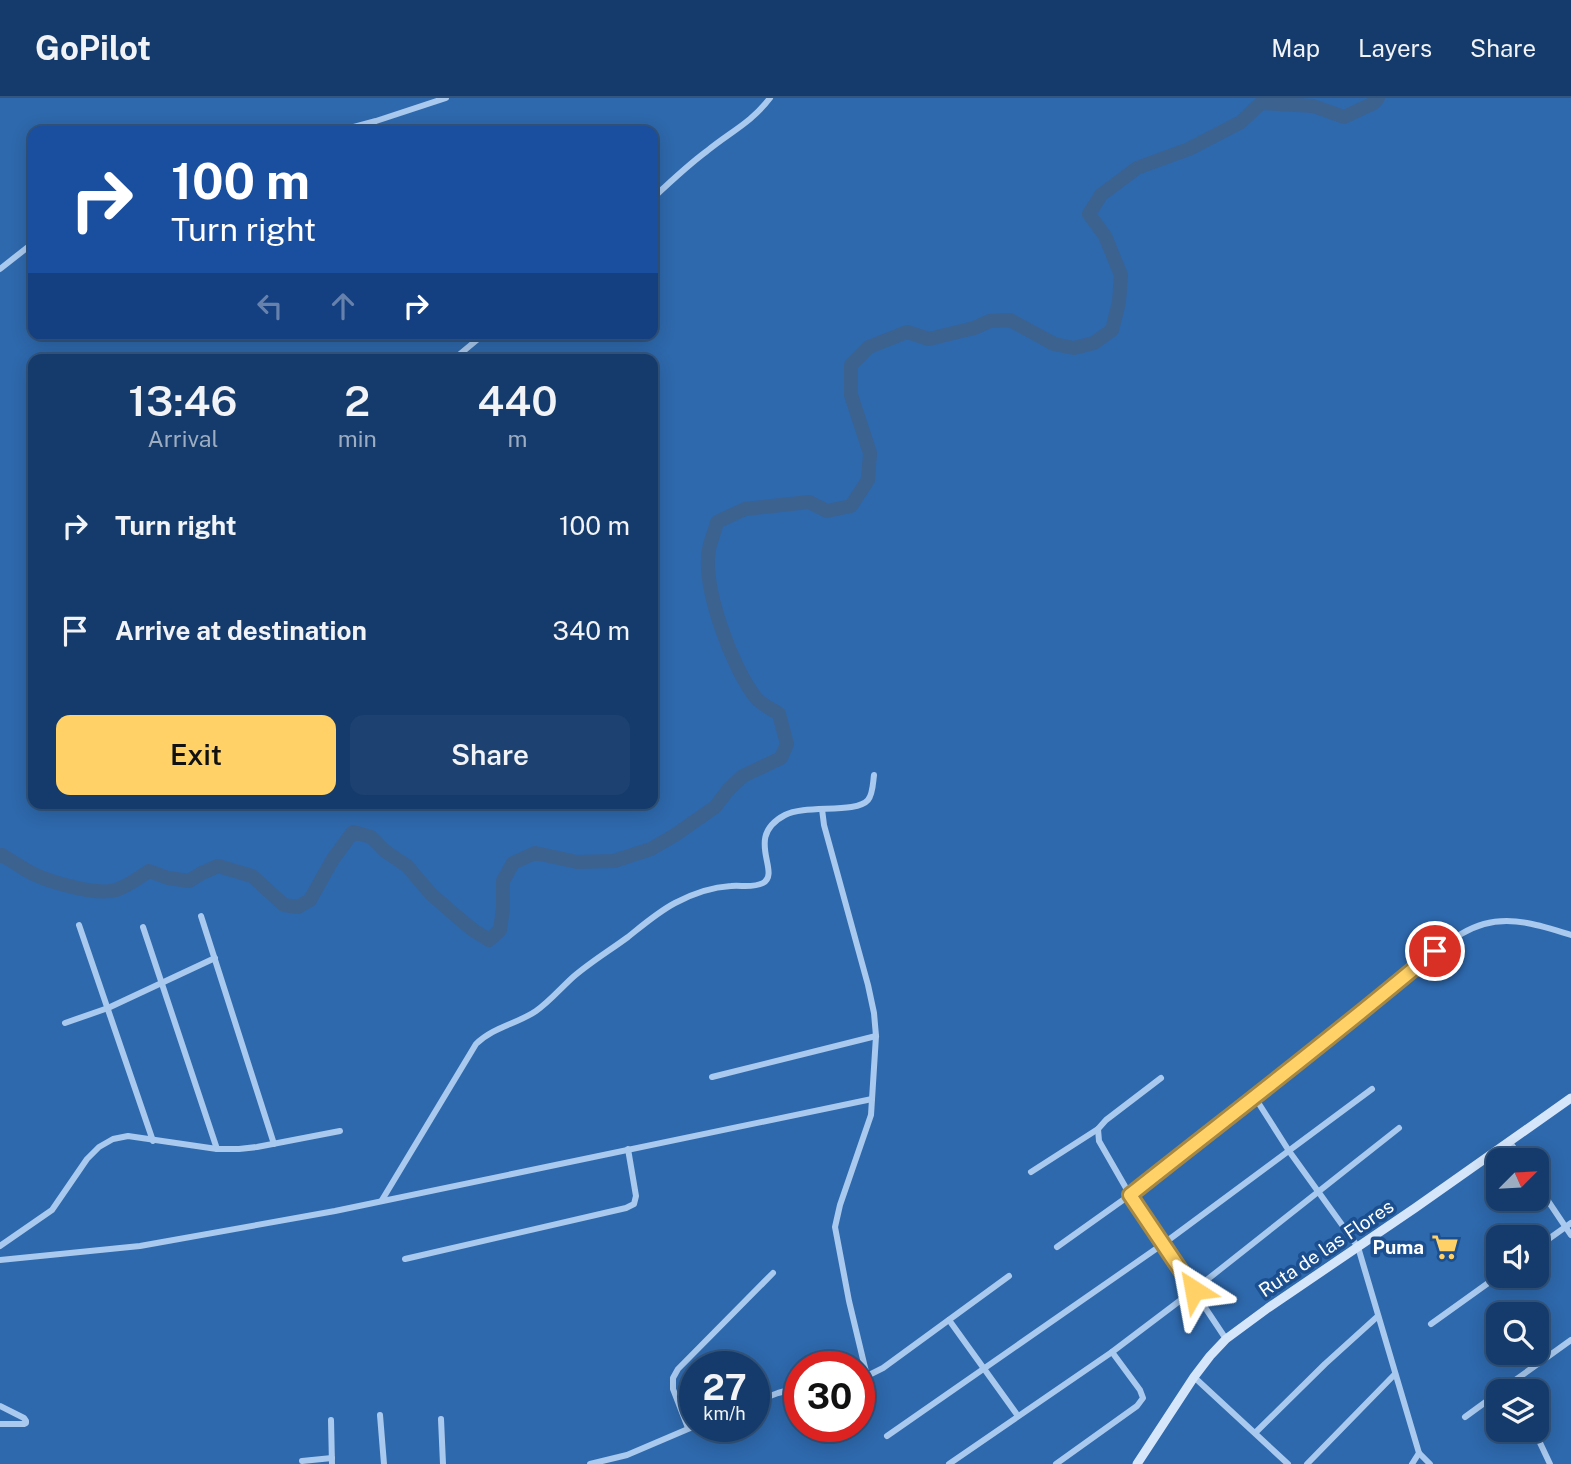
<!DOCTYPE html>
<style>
body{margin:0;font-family:"Public Sans",sans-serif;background:#1d4271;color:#f1f3f6;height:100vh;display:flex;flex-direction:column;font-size:26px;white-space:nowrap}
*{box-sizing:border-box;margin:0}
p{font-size:23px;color:#9dadc1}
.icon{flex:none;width:38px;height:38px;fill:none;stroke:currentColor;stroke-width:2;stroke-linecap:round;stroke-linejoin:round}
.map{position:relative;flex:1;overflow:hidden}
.panel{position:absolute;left:28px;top:256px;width:630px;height:455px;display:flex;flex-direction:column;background:#143b6b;border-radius:14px;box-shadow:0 4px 18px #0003,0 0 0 2px #33557e}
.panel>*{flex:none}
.banner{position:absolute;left:28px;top:28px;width:630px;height:214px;border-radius:14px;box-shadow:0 4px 18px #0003,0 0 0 2px #33557e;background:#1a4fa0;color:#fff;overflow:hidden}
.needle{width:46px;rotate:66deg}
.fabs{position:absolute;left:1486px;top:1050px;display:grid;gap:14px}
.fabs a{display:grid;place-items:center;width:63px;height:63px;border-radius:14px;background:#143b6b;box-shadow:0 4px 18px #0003,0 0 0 2px #33557e;font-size:35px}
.speed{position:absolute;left:679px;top:1253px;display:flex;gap:14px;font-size:35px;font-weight:700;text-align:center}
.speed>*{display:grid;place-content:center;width:91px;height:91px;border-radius:50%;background:#143b6b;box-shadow:0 4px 18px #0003,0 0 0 2px #33557e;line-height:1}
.speed small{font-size:18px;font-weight:400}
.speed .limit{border:10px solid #d22;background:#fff;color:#111}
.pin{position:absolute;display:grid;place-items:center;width:60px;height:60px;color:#fff;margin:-30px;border:4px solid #fff;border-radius:50%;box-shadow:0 2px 7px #0007}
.me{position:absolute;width:77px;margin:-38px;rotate:326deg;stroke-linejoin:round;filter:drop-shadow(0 0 5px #0008)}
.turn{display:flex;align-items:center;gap:24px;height:147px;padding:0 28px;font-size:32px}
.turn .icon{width:91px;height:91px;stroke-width:2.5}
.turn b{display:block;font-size:49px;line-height:60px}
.lanes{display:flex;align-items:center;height:66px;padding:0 28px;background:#0003;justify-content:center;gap:35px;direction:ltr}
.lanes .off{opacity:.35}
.eta{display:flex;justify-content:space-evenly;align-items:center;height:119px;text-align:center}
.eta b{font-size:42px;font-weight:600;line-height:49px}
.action{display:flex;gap:14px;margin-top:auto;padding:14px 28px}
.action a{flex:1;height:80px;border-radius:14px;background:#ffd166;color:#111;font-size:28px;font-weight:600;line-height:80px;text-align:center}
.action a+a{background:#1d4271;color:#f1f3f6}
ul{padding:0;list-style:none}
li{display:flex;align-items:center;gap:21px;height:105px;padding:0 28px}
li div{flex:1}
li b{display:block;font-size:26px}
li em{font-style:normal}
header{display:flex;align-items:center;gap:42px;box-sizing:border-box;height:98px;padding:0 35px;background:#143b6b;border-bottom:2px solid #33557e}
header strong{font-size:33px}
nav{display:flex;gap:38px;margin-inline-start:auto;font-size:24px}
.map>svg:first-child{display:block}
.green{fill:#2e69ad;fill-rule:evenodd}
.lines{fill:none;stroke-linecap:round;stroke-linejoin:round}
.river{stroke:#3c6290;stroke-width:14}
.minor{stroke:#a9c9ee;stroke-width:6}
.secondary{stroke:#d6e6fa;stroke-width:9}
.route-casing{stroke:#a68842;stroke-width:18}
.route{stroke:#ffd166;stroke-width:12}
.labels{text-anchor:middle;stroke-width:7;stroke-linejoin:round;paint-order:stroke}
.poi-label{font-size:19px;font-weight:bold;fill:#fff;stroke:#1b4f8f;text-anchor:end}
.street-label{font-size:19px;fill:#fff;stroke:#1b4f8f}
</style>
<header>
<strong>GoPilot</strong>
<nav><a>Map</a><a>Layers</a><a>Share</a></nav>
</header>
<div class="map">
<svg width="1571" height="1366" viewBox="0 0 1571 1366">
<rect width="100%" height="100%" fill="#1b4f8f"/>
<path class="green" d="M0,0h1571v1366h-1571zM33,33h620v203h-620zM33,261h620v444h-620zM1498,1062h38v39h-38zM1498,1139h38v39h-38zM1498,1216h38v39h-38zM695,1269h59v59h-59zM800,1269h59v59h-59zM1498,1293h38v39h-38z"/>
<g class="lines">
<path class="river" d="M0,758l2,-1c8,5 16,10 24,15 18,11 69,26 90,20 12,-4 23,-12 33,-19l19,7 21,3 13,-8 16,-7 34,10 32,29 14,2 12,-7 23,-41 20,-27 18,5 14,14 22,15 24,28 24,21 18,15 16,10 11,-10 3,-22v-27l10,-18 22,-10 42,9 37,-1 37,-12 24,-14 40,-28 14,-18 14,-13 38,-18 6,-14 -8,-30c-7,-5 -17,-9 -23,-16 -24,-30 -54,-111 -47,-149 2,-9 6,-18 8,-27l28,-13 64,-7 18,9 24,-5 17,-26 2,-27 -19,-58v-30l18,-18 38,-15 22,7 45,-11 16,-7 20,-1 44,24 20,4 20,-5 18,-13 7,-28 2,-27 -16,-39 -16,-22 12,-19 36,-27 52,-19 52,-27 20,-19 52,3 31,11 30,-14 4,-5"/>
<g class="minor">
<path d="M339,33l37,-10 70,-23"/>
<path d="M653,100c17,-16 35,-33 54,-47 23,-19 44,-28 63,-53"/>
<path d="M0,171l33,-26"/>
<path d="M454,261l30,-25"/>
<path d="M822,711l2,16 44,160 6,28 2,23 -5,79 -31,90 -5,22 14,74 18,75"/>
<path d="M201,818l73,228"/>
<path d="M79,827l74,216"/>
<path d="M143,829l74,222"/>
<path d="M65,925l43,-15 107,-50"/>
<path d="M712,979l164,-41"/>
<path d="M1161,980l-55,42 -8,9 1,12 31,54 96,144"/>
<path d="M1254,998l35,55 69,96 61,206 -7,11"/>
<path d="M1509,1043l13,19"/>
<path d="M1031,1074l67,-43"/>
<path d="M1536,1085l35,52"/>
<path d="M382,1102l94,-156c17,-17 41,-20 60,-33 13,-9 24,-22 36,-33 17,-15 37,-27 56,-41 15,-12 30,-25 47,-34 17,-9 38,-16 56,-17 10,-1 23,2 32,-3 19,-11 -20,-46 22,-68 20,-11 71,-1 83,-15 5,-6 5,-18 6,-25"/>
<path d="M0,1148l52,-36 35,-51 12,-12 14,-8 15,-3 89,13h22l18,-2 83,-16"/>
<path d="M1057,1149l73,-52 305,-244c15,-10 31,-22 49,-27 29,-8 59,2 87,11"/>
<path d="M1536,1150l35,-25"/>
<path d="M405,1161l221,-51 8,-4 2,-8 -8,-47"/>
<path d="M0,1162l140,-14 195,-35 537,-112"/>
<path d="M949,1222l69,96"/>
<path d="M1431,1226l67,-48"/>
<path d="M1194,1279l94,87"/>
<path d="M859,1280l8,-2 16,-8 126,-92"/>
<path d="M1500,1293l71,-51"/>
<path d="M754,1304l24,-9 22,-6"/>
<path d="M0,1308l24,12 2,3v2l-2,1h-24"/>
<path d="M380,1317l4,49"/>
<path d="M1465,1319l33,-24"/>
<path d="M441,1321l2,45"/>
<path d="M331,1322l1,44"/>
<path d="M688,1330l-15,-39v-11l5,-9 95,-96"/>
<path d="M1534,1332l16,34"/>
<path d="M1255,1335l70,-69 53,-48"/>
<path d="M887,1338l276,-192 209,-155"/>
<path d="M1419,1355l11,11"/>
<path d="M302,1363l30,-3"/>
<path d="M590,1366l37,-9 68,-29"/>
<path d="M949,1366l163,-112 82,-62 205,-162"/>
<path d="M1056,1366l81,-58 6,-8 -3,-8 -28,-38"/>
<path d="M1307,1366l88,-90"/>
</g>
<path class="secondary" d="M1137,1366l57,-87 16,-21 16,-17 42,-31 147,-100 156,-110"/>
</g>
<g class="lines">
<defs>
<path id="route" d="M1194,1192l-64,-95c102,-81 206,-160 305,-244"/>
</defs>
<use href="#route" class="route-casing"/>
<use href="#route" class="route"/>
</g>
<defs>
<symbol id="supermarket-bare" viewBox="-9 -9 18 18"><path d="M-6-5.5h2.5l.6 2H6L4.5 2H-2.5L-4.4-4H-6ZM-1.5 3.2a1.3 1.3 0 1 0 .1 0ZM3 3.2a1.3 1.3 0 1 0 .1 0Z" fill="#ffd166" stroke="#1b4f8f" stroke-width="2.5" paint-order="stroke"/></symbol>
</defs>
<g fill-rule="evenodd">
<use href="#supermarket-bare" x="1426" y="1130" width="38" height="38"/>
</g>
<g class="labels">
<g class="poi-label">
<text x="1424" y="1156">Puma</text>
</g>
<g class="street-label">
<text transform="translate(1326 1150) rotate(-34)" y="7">Ruta de las Flores</text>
</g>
</g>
</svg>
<div class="fabs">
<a><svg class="needle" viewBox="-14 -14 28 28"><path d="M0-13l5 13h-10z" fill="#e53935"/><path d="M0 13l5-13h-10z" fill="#9dadc1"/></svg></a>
<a><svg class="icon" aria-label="sound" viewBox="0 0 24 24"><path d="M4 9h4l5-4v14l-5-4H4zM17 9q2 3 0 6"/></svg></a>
<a><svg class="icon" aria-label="search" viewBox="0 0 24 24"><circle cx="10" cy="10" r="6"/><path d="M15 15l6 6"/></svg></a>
<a><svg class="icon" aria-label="layers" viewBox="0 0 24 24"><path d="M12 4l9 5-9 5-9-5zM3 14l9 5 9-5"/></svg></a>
</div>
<div class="speed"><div>27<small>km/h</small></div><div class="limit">30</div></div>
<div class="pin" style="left:1435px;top:853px;background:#d93025"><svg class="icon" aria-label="arrive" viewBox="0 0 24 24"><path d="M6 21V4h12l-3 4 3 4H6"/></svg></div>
<svg class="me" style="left:1194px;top:1192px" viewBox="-20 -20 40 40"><path d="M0-17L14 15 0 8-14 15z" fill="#ffd166" stroke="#fff" stroke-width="4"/></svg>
<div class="banner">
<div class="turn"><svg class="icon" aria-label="right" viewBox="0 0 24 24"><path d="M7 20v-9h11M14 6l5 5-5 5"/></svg><div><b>100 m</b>Turn right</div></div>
<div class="lanes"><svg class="icon off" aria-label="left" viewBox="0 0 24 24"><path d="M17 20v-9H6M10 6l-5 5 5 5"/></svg><svg class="icon off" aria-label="ahead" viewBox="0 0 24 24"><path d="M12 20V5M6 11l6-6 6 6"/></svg><svg class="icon" aria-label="right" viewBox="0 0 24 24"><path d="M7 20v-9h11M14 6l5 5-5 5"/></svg></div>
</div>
<section class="panel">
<div class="eta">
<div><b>13:46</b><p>Arrival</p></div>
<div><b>2</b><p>min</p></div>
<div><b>440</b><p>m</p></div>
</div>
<ul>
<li><svg class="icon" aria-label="right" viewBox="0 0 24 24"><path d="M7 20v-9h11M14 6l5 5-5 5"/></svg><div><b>Turn right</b></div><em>100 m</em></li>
<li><svg class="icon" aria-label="arrive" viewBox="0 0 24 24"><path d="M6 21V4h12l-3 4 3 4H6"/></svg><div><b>Arrive at destination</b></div><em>340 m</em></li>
</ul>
<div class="action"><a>Exit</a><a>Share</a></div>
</section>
</div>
